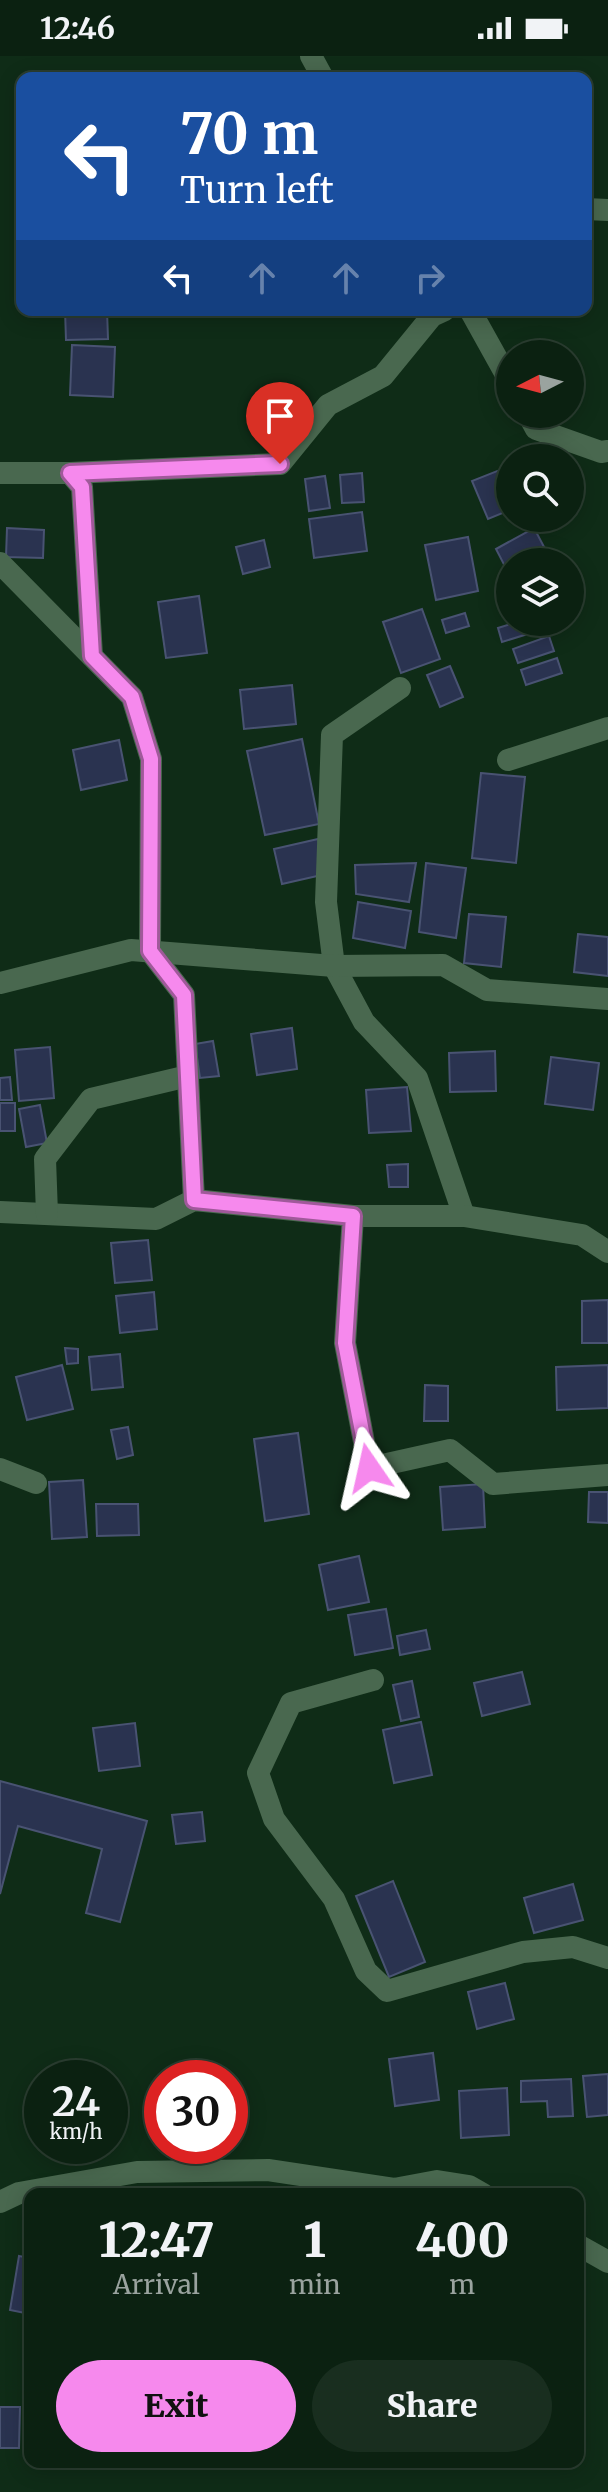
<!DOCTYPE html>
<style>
body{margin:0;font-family:Merriweather,serif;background:#192e1f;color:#f1f3f6;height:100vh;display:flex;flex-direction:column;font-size:30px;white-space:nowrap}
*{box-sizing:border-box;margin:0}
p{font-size:26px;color:#9aa39f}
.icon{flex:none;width:44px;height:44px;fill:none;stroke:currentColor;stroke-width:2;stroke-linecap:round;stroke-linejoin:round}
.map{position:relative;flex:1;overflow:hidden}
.sheet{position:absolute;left:24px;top:2132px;width:560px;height:280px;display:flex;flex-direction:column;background:#0b2111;border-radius:16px;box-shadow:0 4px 20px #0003,0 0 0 2px #2b3e31}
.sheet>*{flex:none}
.top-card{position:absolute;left:16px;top:16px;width:576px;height:244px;border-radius:16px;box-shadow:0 4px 20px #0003,0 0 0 2px #2b3e31;background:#1a4fa0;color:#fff;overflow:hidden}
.needle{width:52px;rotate:264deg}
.buttons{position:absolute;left:496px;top:284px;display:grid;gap:16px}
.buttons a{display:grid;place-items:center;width:88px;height:88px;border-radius:50%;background:#0b2111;box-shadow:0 4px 20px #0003,0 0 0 2px #2b3e31;font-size:40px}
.speed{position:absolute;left:24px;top:2004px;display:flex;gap:16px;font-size:40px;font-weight:700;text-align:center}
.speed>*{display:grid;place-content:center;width:104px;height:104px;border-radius:50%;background:#0b2111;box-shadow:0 4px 20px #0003,0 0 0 2px #2b3e31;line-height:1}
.speed small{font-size:20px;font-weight:400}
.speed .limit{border:12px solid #d22;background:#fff;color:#111}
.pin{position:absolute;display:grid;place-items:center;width:68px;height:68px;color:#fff;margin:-82px -34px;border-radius:50% 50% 50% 0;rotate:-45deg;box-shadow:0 0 8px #0007}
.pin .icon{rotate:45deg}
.me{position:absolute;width:88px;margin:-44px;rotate:349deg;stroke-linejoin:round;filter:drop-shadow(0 0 6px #0008)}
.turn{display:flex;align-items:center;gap:28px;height:168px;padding:0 32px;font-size:36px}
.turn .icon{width:104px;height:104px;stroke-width:2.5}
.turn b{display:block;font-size:56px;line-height:68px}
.lanes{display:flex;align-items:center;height:76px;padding:0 32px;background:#0003;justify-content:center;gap:40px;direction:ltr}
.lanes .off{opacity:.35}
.eta{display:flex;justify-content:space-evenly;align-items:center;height:136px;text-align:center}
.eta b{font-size:48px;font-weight:800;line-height:56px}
.action{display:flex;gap:16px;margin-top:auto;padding:16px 32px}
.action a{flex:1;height:92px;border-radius:48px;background:#f689ed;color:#111;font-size:32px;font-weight:800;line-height:92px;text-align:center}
.action a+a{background:#192e1f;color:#f1f3f6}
.status{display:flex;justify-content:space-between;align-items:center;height:56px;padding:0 40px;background:#0b2111;direction:ltr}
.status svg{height:22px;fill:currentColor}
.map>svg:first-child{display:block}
.building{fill:#2a3350;stroke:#495372;stroke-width:2}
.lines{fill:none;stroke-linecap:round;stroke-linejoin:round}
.street{stroke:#49684f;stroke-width:22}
.route-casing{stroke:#a0599a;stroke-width:20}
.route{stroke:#f689ed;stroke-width:14}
</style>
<div class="status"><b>12:46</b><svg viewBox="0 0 49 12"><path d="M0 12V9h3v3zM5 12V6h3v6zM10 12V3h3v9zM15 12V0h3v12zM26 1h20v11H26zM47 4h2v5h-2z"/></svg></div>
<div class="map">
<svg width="608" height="2436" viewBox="0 0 608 2436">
<rect width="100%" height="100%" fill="#0f2c17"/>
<g class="building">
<path d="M65,254h42l1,29 -42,1z"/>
<path d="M72,289l43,2 -2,50 -43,-2z"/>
<path d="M510,410v44l-22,9 -16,-38z"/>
<path d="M362,417l2,29 -22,1 -2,-28z"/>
<path d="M325,420l5,32 -21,3 -4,-32z"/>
<path d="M362,456l5,39 -53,7 -5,-39z"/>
<path d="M7,472l37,2 -1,28 -37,-1z"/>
<path d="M534,472l18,34h-42v14l-14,-27z"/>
<path d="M468,481l10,54 -42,9 -11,-55z"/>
<path d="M264,484l6,27 -27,7 -7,-27z"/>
<path d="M199,540l8,57 -41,5 -8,-56z"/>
<path d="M422,553l18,50 -39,14 -18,-51z"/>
<path d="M465,557l4,13 -23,7 -4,-13z"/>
<path d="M510,566h35l2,6 -45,14 -4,-14 13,-4z"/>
<path d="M549,580l5,15 -36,12 -5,-14z"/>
<path d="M557,602l5,15 -36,12 -5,-15z"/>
<path d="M450,610l13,31 -23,10 -13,-32z"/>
<path d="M292,629l4,39 -52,5 -4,-39z"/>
<path d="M302,683l17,85 -54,11 -18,-84z"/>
<path d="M119,684l8,40 -46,10 -8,-40z"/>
<path d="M481,717l44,4 -9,86 -44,-5z"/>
<path d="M318,783l8,35 -44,10 -8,-35z"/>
<path d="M416,807l-7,39 -53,-8 -1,-29z"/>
<path d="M426,807l40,5 -10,70 -37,-6z"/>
<path d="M358,846l53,9 -6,37 -52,-10z"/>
<path d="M469,858l37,3 -5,50 -37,-4z"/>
<path d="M578,878l30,3v39l-34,-4z"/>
<path d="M292,972l5,41 -40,6 -6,-41z"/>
<path d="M213,985l6,35 -19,2 -5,-34z"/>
<path d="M50,991l4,51 -35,3 -4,-51z"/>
<path d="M495,995l1,40 -46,1 -1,-39z"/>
<path d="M551,1001l48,6 -6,47 -48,-6z"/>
<path d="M10,1021l2,23h-12v-22z"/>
<path d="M407,1031l4,44 -42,2 -3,-43z"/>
<rect x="0" y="1047" width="15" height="28"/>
<path d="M40,1049l7,38 -21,4 -7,-38z"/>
<path d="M408,1108v23h-19l-2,-22z"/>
<path d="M148,1184l4,40 -37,3 -4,-40z"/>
<path d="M154,1236l3,37 -37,4 -4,-37z"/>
<path d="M608,1244v43h-26v-42z"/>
<path d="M65,1292l13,1v14l-11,1z"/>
<path d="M120,1298l3,33 -31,3 -3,-33z"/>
<path d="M62,1309l11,44 -46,11 -11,-43z"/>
<path d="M608,1309v43l-51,2 -1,-43z"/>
<path d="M425,1329l23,1v35h-24z"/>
<path d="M128,1371l5,28 -16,4 -6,-29z"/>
<path d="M298,1377l11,81 -44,7 -11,-82z"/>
<path d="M83,1424l4,57 -35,2 -3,-57z"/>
<path d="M483,1428l2,43 -42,3 -3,-43z"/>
<path d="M589,1436h19v31l-20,-1z"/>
<path d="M96,1448h42l1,31 -42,1z"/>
<path d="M359,1500l10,46 -41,8 -9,-45z"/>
<path d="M386,1553l7,39 -38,7 -7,-40z"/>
<path d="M426,1574l4,19 -30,6 -3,-19z"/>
<path d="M522,1616l8,32 -48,12 -8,-33z"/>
<path d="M412,1625l7,36 -18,4 -8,-36z"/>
<path d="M421,1666l11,53 -38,8 -11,-53z"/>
<path d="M135,1667l5,43 -41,5 -6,-43z"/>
<path d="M0,1725l147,40 -27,101 -34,-9 16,-64 -84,-23 -18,68z"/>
<path d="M202,1756l3,29 -29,3 -4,-29z"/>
<path d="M393,1825l32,81 -36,15 -33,-81z"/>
<path d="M573,1828l10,36 -49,13 -10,-35z"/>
<path d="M505,1927l9,36 -37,10 -9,-37z"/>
<path d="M433,1997l6,47 -44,6 -6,-47z"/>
<path d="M608,2018v41l-21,2 -4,-41z"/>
<path d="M571,2023l2,37 -25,1 -1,-16 -26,1v-21z"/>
<path d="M507,2032l2,47 -48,3 -2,-47z"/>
<path d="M19,2200l11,2v56l-20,-4z"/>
<path d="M0,2351h20l-1,41h-19z"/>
</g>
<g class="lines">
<g class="street">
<path d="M311,0l12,22"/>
<path d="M586,153l22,1"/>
<path d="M470,254l40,72"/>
<path d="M528,358l8,15 65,23 7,-1"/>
<path d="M0,417h70l210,-9 48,-59 55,-29 49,-60 13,-6"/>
<path d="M70,417l12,14 10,169"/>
<path d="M0,507l132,134 19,62 -1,192 34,44 10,205"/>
<path d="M400,632l-68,47 -6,167 8,64 30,56 53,56 47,138"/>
<path d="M508,704l100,-32"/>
<path d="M0,927l131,-33 203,16 109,-1 44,25 121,9"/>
<path d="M0,1156l156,7 38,-19 159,16h111l118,19 26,17"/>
<path d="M47,1158l-2,-55 46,-60 97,-23"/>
<path d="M353,1160l-8,127 24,125 81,-18 43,34 115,-9"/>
<path d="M0,1413l36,14"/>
<path d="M373,1624l-82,23 -33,70 16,46 60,80 32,72 21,20 136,-39 50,-5 35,11"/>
<path d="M0,2146l19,-9 118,-21 131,-2 126,19 43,-8 32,5 14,8"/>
<path d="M578,2189l30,17"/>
</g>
</g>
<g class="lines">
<defs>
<path id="route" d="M280,408l-210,9 12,14 10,169 40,41 19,62 -1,192 34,44 10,205 159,16 -8,127 24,125"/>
</defs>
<use href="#route" class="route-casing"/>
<use href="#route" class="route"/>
</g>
</svg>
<div class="buttons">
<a><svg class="needle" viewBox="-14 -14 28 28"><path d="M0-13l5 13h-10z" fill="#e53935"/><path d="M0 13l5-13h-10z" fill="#9aa39f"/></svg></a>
<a><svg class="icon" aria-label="search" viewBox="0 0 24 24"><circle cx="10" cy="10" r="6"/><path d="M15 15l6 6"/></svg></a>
<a><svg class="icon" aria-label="layers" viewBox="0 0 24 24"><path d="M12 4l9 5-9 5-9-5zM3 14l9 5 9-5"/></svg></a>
</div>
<div class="speed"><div>24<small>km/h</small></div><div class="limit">30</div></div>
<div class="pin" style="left:280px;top:408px;background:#d93025"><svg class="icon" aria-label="arrive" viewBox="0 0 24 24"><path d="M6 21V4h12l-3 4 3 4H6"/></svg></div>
<svg class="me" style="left:369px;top:1412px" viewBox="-20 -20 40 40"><path d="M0-17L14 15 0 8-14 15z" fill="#f689ed" stroke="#fff" stroke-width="4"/></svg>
<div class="top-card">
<div class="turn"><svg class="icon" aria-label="left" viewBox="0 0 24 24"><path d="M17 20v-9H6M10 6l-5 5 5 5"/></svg><div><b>70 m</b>Turn left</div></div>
<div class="lanes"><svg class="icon" aria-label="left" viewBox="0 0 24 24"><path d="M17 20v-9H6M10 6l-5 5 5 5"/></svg><svg class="icon off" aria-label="ahead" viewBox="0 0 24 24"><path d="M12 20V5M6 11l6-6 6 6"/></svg><svg class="icon off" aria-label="ahead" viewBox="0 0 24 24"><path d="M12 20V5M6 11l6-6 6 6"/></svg><svg class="icon off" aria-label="right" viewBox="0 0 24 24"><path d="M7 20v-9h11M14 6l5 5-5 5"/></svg></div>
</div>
<section class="sheet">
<div class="eta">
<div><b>12:47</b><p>Arrival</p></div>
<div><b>1</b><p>min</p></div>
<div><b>400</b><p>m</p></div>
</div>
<div class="action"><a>Exit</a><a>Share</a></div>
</section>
</div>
